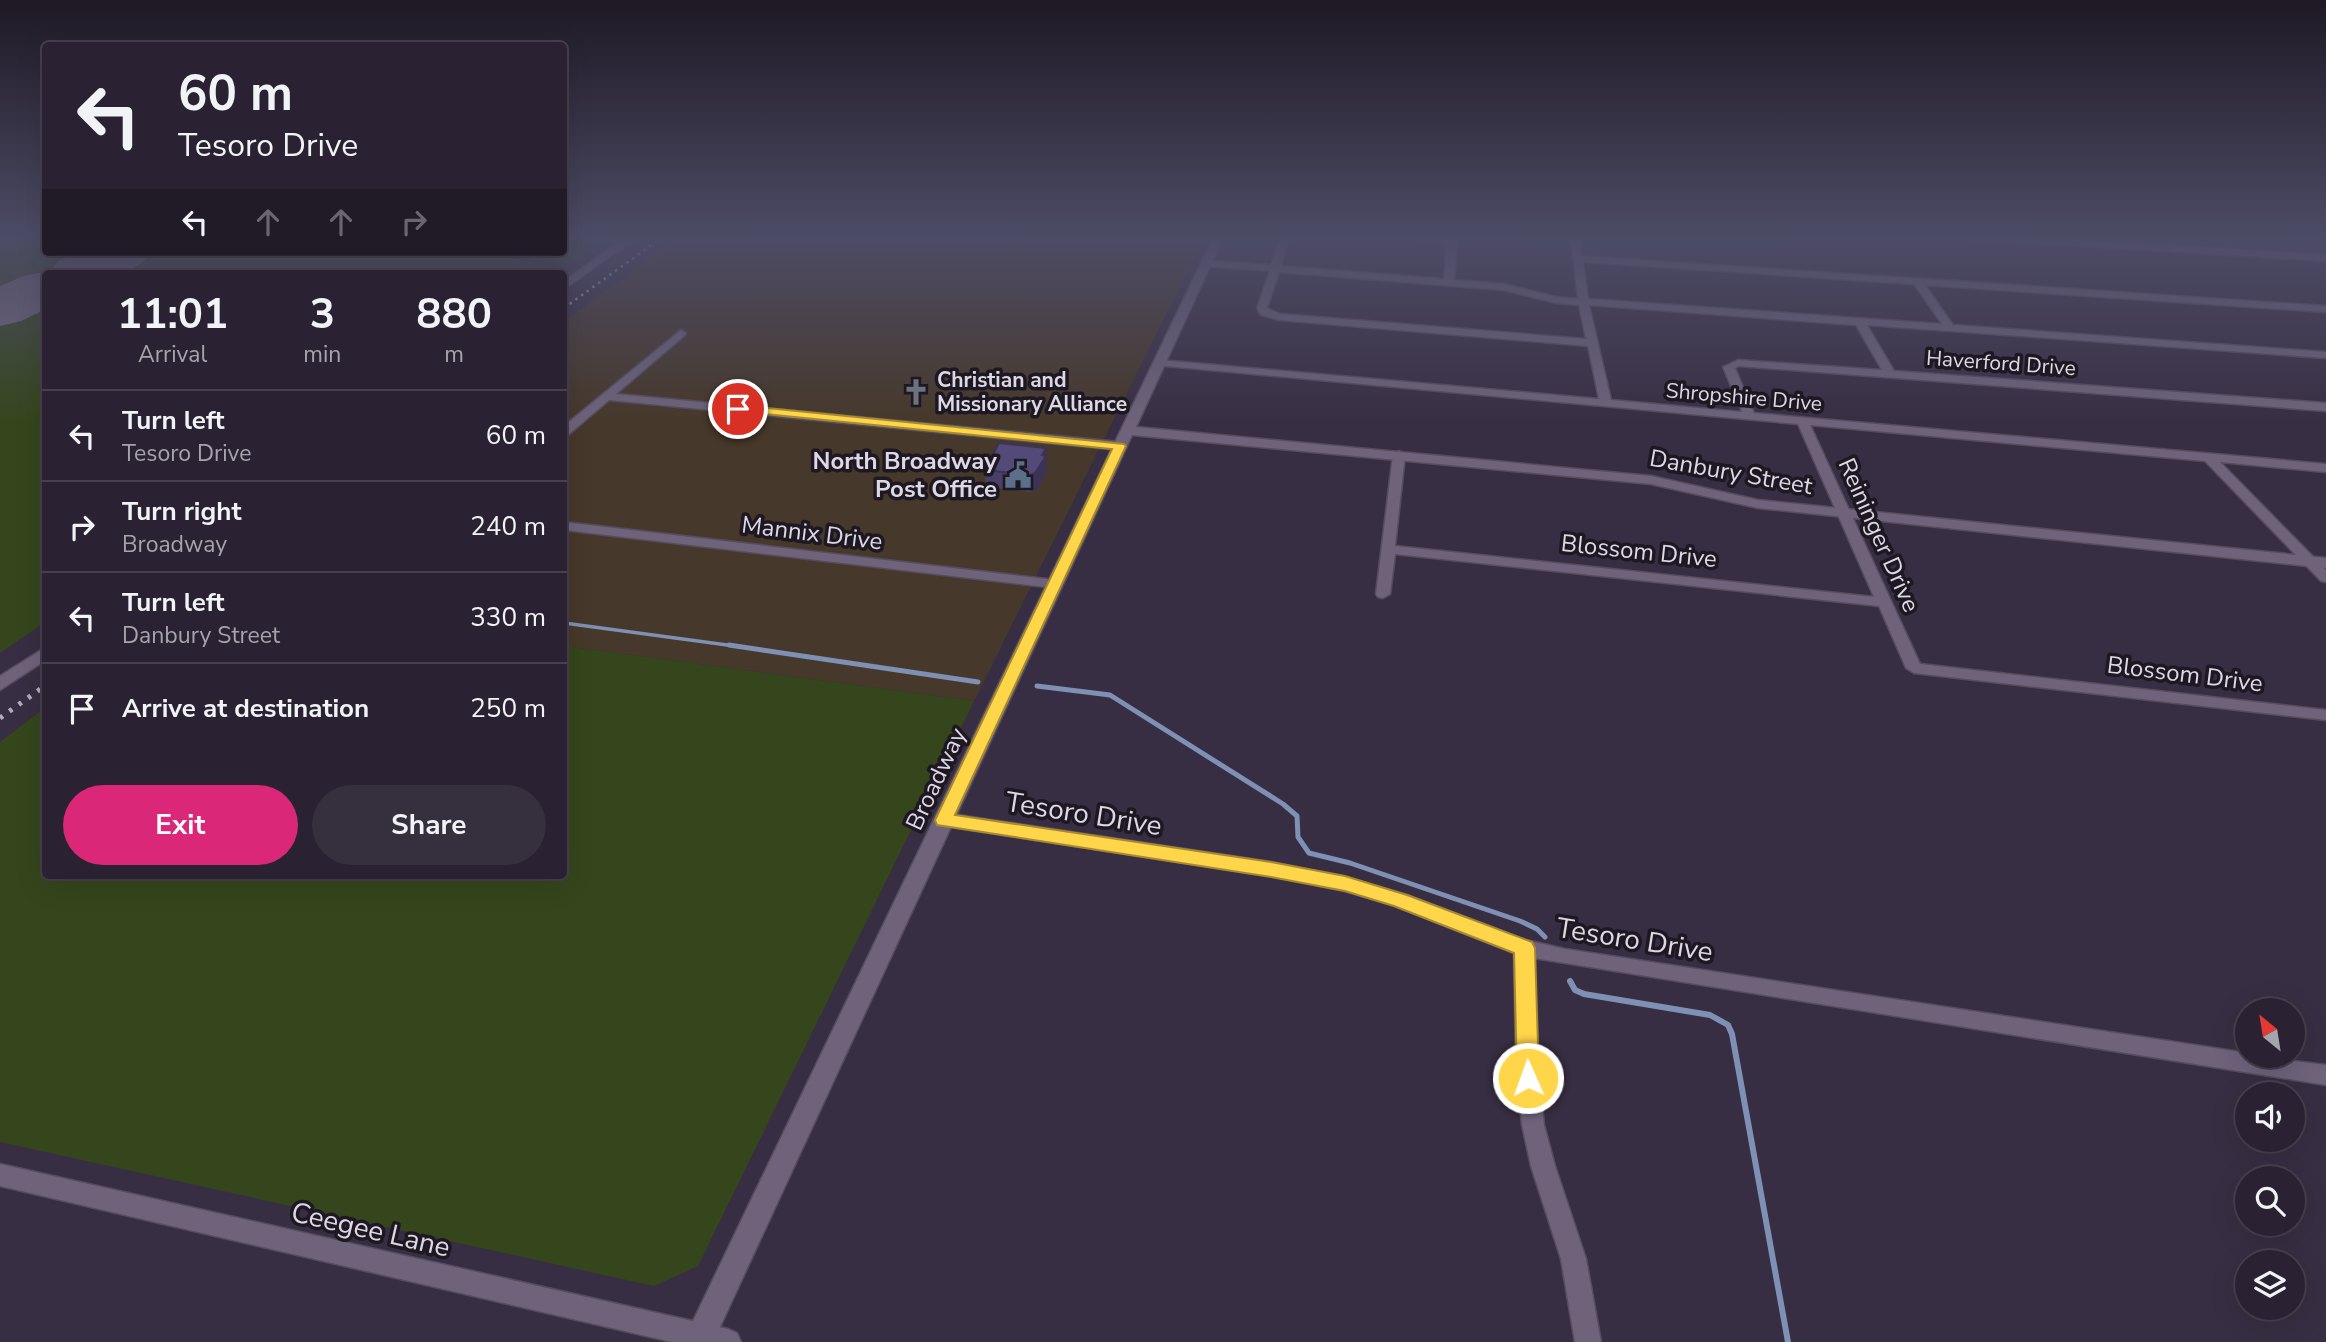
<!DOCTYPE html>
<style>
body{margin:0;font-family:"Nunito Sans",sans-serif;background:#362f3e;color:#f1f3f6;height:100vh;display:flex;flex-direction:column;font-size:26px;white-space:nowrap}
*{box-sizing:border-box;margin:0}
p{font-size:23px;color:#a5a4ac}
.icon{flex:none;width:38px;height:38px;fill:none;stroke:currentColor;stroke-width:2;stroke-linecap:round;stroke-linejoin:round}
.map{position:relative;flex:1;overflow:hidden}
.sheet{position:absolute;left:42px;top:270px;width:525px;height:609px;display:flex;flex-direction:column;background:#2a2232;border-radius:7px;box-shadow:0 7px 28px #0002,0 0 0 2px #463f4d}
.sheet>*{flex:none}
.banner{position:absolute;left:42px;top:42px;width:525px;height:214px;border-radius:7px;box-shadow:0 7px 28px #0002,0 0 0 2px #463f4d;background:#2a2232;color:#f1f3f6;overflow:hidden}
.needle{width:46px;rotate:330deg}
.fabs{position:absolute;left:2235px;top:998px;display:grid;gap:14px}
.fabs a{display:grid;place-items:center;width:70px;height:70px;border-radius:50%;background:#2a2232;box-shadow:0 7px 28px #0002,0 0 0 2px #463f4d;font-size:35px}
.pin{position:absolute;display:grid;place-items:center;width:60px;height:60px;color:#fff;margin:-30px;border:4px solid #fff;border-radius:50%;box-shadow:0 2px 7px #0007}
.me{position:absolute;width:77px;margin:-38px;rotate:358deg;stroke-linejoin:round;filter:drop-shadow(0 0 5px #0008)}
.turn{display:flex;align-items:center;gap:24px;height:147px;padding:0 21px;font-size:32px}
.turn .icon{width:91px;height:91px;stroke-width:2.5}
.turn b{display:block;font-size:49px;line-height:60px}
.lanes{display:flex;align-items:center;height:66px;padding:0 21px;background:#0003;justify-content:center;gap:35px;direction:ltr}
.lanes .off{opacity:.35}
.eta{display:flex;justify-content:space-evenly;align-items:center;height:119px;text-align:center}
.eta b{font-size:42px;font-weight:700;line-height:49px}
.primary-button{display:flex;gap:14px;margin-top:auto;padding:14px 21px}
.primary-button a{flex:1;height:80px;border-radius:42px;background:#db2777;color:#fff;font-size:28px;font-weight:700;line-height:80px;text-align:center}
.primary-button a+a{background:#362f3e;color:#f1f3f6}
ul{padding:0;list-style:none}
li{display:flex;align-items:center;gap:21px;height:91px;padding:0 21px;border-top:2px solid #463f4d}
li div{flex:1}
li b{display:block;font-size:26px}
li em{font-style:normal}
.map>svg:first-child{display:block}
.industrial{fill:#46382a}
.green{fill:#35461c}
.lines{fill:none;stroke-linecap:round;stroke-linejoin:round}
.stream-far2{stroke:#7e90b3;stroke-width:3.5}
.stream-far1{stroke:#7e90b3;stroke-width:5}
.stream{stroke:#7e90b3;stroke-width:6}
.taxiway{fill:#766c7f;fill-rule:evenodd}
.runway{fill:#766c7f;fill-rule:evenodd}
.street-casing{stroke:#554c5e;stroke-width:3}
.secondary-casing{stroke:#554c5e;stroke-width:3}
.street{fill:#6e637b;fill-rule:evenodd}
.secondary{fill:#6e637b;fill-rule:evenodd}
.rail-far1{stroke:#b3abbb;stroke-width:2.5;stroke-dasharray:2.5 4.5;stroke-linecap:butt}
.rail{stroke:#b3abbb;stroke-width:5;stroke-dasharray:3.5 8;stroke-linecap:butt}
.wall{fill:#484068}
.shaded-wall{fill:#3b3455}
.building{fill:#544a79;stroke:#3b3455;stroke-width:2}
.route{fill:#ffd54a;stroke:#a68a30;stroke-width:2}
.labels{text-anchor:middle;stroke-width:7;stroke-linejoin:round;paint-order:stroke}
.far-street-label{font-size:21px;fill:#ded7e5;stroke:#1d1822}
.far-poi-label{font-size:21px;font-weight:bold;fill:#ded7e5;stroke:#1d1822;text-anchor:start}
.poi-label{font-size:24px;font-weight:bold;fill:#ded7e5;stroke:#1d1822;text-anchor:end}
.street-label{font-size:24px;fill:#ded7e5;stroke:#1d1822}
.near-street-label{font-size:28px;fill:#ded7e5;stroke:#1d1822}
</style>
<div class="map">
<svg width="2326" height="1342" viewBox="0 0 2326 1342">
<rect width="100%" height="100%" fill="#382e43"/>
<path class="industrial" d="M680,236h525l-231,465 -410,-55v-324z"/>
<g class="green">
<path d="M9,236h36l1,16h40l-86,35v-47z"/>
<path d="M564,236h55l-12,7 -36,-2 -4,3 24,4 1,2c-23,23 -51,14 -79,2h51z"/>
<path d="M164,252h339c14,10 35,7 46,21h-431z"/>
<path d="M45,306v316l-45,31v-326z"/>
<path d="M564,646l410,55 -276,565 -44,20 -654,-144v-400l45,-34 1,167h518z"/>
</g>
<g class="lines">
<path class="stream-far2" d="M564,623l178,24"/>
<g class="stream-far1">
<path d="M729,645l249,37"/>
<path d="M1037,686l73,9 173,109 14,12 1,21 11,16 41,10 170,58 17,8 8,8"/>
</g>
<path class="stream" d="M1570,981l5,9 9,4 126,21 18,10 4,9 56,308"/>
<path class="taxiway" d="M46,278v14l-46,10v-14z"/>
<path class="runway" d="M79,252h73c-22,32 -72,21 -106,21v36l-25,12 -21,5v-40l26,-11 25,-4 7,-10z"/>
<defs>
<g id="street">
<path d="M1281,236h9l-9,30 163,13 3,-35 -46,-8h40l16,7 -3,37 50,4 52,13 22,2 -7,-63h9l2,20 744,50v6l-401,-27 28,40 373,27v6l-459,-33 27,46 432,32v8l-587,-45 -4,2 19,45 572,51v8l-106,-10 106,108v12l-5,-1 -116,-120 -395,-36 110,239 406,46v10l-412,-47 -8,-5 -27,-62 -484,-52 -5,40 -7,4 -5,-1 -2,-3 17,-139 6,-4 6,4 -10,91 479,51 -76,-173 -643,-59 -1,-2 5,-3 440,39 -11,-53 -309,-26 -18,-5 -4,-7 13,-37 -64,-5 -5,-3 5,-3 65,5zM1583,262l331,22 28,40 -354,-25zM1279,272l225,18 52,13 23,2 7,34 -306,-25 -13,-6zM1589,305l267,20 26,45 -144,-10 -15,7 19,45 -131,-12z"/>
<path d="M1962,236h52l312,19v6l-360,-22z"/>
<path d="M681,330l5,3 -1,2 -69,59 504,48 6,4 -6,4 -511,-50 -41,35h-4v-9z"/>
<path d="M564,522l491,58 7,4 -7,4 -491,-58z"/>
<path d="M944,813l327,49 74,15 62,18 119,45 39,9 682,104v2l79,10v20l-792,-127 3,101 7,66 11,41 31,93 15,83h-26l-14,-83 -30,-93 -9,-41 -6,-66 -2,-106 -119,-47 -50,-15 -74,-15 -333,-51 -3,-5 3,-5z"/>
<path d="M0,1164l728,165 9,4 4,9h-69l-672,-156z"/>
</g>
<g id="secondary">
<path d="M627,236h12l-75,53v-8z"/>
<path d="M1214,236h10l-88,191 515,49 107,24 568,58v10l-568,-60 -107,-24 -519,-49 -419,907h-30z"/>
<path d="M46,647v13l-46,30v-14z"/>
</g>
</defs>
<use href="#street" class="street-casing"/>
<use href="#secondary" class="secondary-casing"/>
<use href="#street" class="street"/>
<use href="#secondary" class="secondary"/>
<path class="rail-far1" d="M564,308l100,-72"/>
<path class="rail" d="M0,718l46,-33"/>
</g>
<path class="wall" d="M1047,465v7l-10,18 -6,2 -45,-5 -1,-17z"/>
<path class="shaded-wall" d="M1046,448l1,24 -10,18 -6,2 -1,-17z"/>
<path class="building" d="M999,443l47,5 -4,7 4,1 -11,17 -5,2 -45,-5z"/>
<linearGradient id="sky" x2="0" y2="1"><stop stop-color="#1f1925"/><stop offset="0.56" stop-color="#4d4c66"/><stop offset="1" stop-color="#4d4c66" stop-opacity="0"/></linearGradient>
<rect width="2326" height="424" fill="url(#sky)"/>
<path class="route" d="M738,405l386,39 2,2 -171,369 316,47 74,14 62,19 125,47 3,6 4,130 -3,7 -8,3 -8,-3 -3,-7 -3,-125 -120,-47 -49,-15 -74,-14 -334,-52 -2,-5 177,-371 -378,-38v-5z"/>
<defs>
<symbol id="church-bare" viewBox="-9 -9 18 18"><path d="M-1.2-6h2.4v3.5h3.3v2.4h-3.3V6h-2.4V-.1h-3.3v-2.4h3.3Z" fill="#6b7280" stroke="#1d1822" stroke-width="2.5" paint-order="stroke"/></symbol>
<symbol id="civic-bare" viewBox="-9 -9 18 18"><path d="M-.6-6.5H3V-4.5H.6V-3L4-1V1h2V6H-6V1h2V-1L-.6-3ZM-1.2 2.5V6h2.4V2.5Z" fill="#5c6f8a" stroke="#1d1822" stroke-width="2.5" paint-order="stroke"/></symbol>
</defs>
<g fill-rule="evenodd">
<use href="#church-bare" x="897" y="373" width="38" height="38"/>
<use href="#civic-bare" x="999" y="456" width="38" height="38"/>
</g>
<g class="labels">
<g class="far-street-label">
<text transform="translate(2001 363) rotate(4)" y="7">Haverford Drive</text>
<text transform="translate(1744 397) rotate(5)" y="7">Shropshire Drive</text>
</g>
<g class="far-poi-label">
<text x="937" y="387">Christian and<tspan x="937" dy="24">Missionary Alliance</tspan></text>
</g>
<g class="poi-label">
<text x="997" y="469">North Broadway<tspan x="997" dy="28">Post Office</tspan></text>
</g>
<g class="street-label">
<text transform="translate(1731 472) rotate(10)" y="8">Danbury Street</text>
<text transform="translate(812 533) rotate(7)" y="8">Mannix Drive</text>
<text transform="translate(1879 535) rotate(66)" y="8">Reininger Drive</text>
<text transform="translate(1639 551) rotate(6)" y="8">Blossom Drive</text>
<text transform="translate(2185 674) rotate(7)" y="8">Blossom Drive</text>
<text transform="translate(936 779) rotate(-65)" y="8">Broadway</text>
</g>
<g class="near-street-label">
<text transform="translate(1084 813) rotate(9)" y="10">Tesoro Drive</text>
<text transform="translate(1635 939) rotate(9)" y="10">Tesoro Drive</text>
<text transform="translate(371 1229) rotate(13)" y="10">Ceegee Lane</text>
</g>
</g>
</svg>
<div class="fabs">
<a><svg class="needle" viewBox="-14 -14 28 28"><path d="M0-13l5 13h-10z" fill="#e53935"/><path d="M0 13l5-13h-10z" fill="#a5a4ac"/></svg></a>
<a><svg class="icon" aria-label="sound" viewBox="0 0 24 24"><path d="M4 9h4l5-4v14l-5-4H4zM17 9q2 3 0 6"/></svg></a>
<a><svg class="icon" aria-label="search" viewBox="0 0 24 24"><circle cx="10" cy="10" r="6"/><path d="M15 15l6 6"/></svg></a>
<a><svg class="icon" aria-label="layers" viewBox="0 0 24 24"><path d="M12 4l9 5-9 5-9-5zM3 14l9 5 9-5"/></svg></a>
</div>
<div class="pin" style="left:738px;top:409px;background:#d93025"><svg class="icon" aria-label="arrive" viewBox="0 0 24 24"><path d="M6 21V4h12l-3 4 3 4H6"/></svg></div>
<svg class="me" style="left:1528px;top:1078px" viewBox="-20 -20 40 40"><circle r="17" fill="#ffd54a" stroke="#fff" stroke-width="3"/><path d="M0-11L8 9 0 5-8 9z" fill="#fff"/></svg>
<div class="banner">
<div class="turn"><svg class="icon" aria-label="left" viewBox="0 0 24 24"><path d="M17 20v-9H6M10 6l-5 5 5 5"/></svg><div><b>60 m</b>Tesoro Drive</div></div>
<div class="lanes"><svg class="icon" aria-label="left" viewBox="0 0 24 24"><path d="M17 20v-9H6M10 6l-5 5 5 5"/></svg><svg class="icon off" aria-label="ahead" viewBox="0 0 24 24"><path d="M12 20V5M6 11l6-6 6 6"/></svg><svg class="icon off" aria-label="ahead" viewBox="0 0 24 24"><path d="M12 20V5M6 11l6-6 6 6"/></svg><svg class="icon off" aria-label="right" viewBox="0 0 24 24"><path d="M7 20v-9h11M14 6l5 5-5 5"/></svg></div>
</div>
<section class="sheet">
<div class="eta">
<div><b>11:01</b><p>Arrival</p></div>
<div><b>3</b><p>min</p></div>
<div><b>880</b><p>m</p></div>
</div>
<ul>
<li><svg class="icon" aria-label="left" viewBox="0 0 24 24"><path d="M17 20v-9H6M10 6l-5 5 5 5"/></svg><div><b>Turn left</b><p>Tesoro Drive</p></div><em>60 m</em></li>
<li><svg class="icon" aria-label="right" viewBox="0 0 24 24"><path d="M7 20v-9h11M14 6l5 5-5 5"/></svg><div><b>Turn right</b><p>Broadway</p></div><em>240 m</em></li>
<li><svg class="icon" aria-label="left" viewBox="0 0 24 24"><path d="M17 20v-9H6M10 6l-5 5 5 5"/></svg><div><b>Turn left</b><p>Danbury Street</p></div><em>330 m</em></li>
<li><svg class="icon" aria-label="arrive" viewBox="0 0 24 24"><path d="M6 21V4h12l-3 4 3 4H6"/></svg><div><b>Arrive at destination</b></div><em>250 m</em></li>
</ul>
<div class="primary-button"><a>Exit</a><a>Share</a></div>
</section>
</div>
